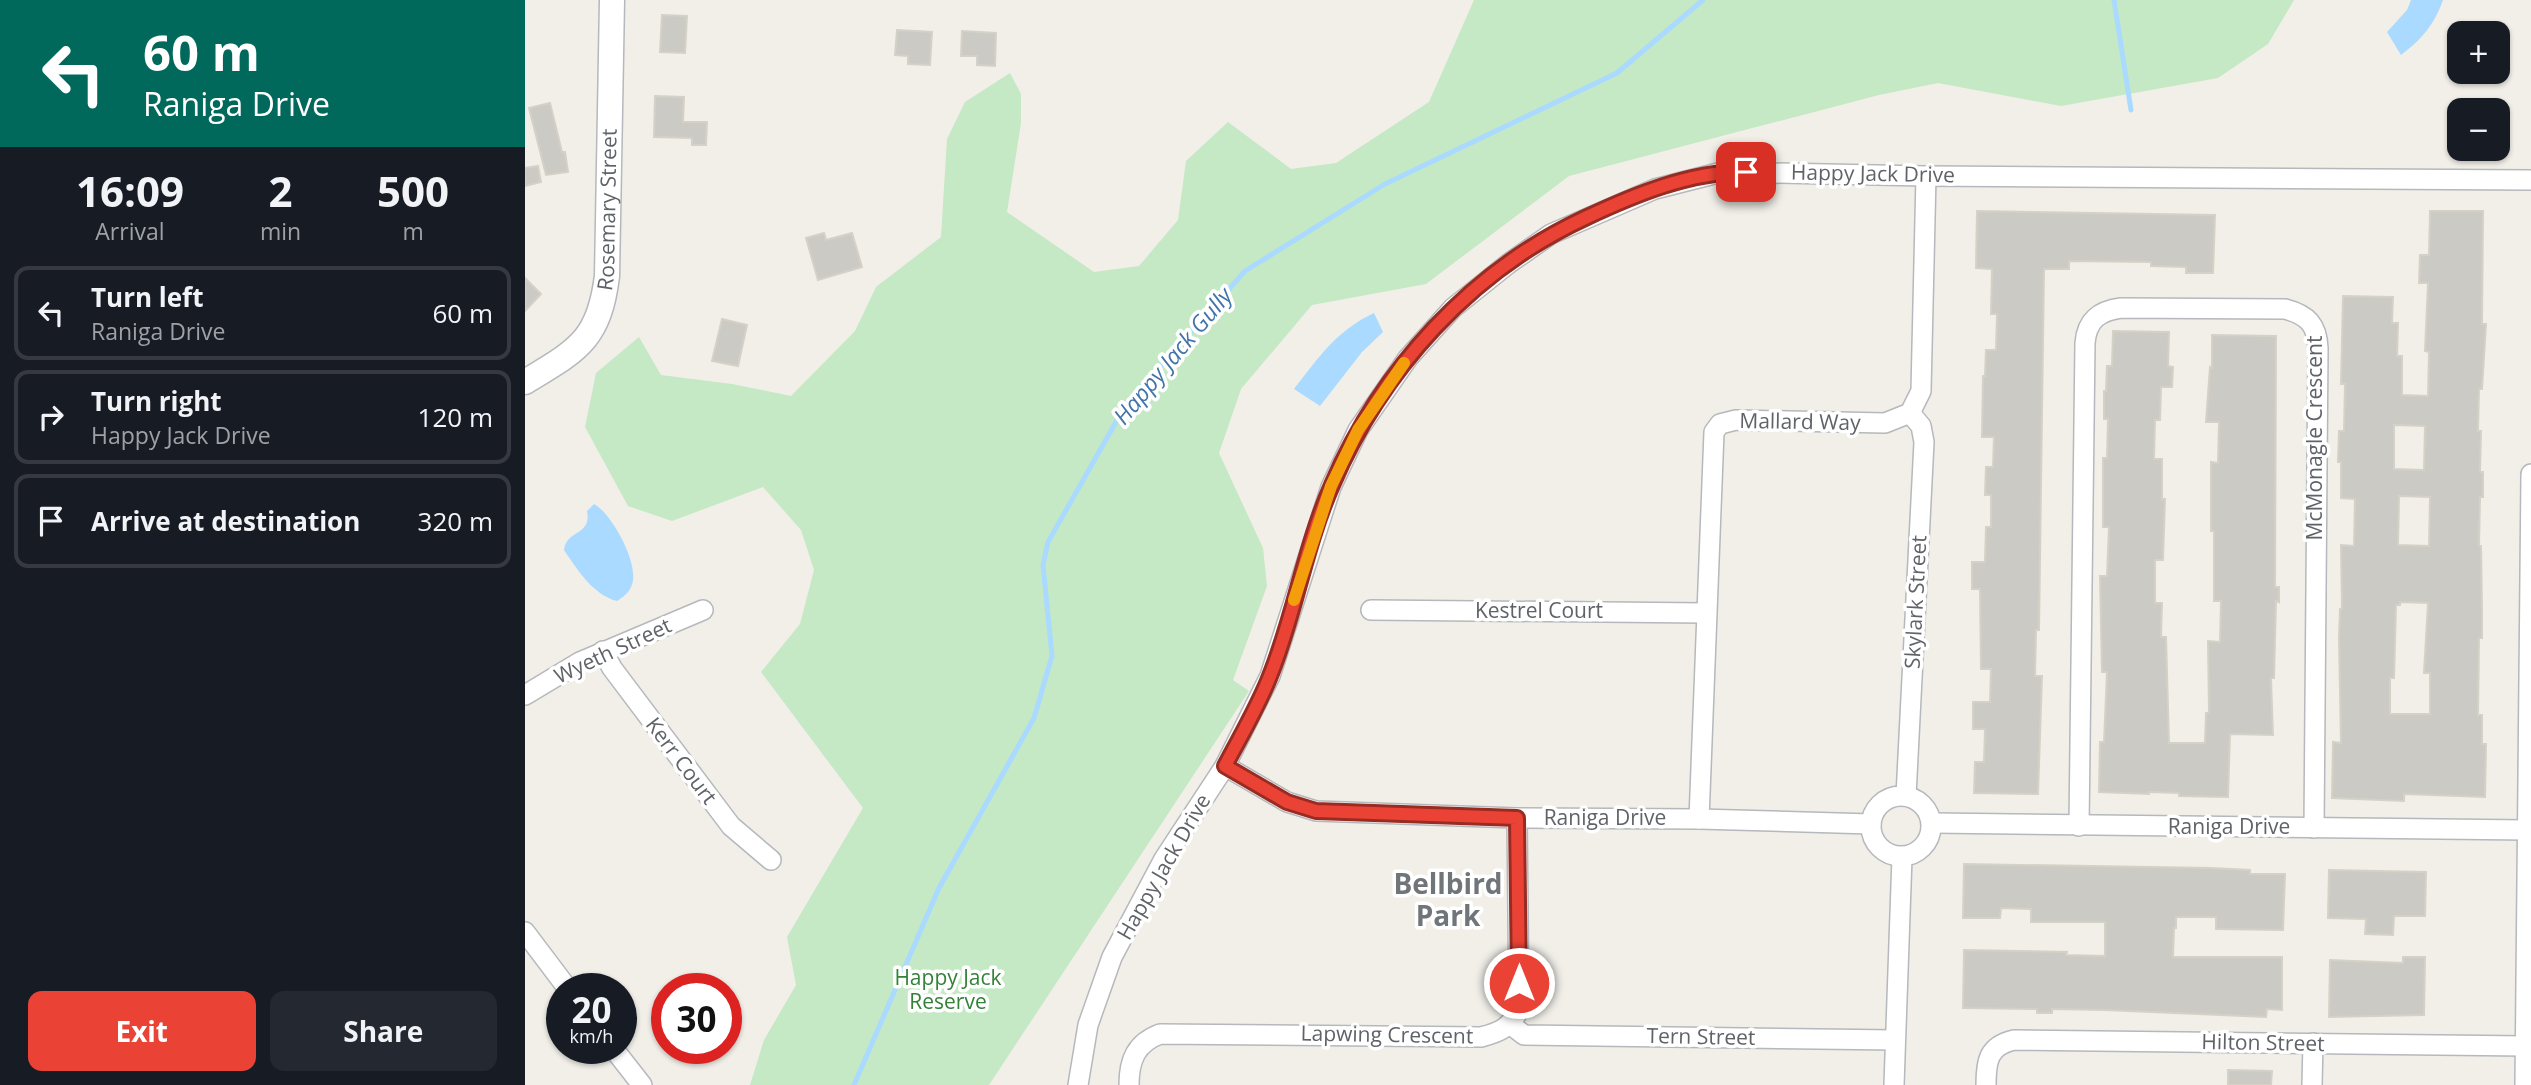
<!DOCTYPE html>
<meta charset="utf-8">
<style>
body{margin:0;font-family:"Open Sans",sans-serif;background:#242831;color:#f1f3f6;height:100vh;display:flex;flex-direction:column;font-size:26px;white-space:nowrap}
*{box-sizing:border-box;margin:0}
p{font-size:23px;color:#9ea1a6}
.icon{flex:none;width:38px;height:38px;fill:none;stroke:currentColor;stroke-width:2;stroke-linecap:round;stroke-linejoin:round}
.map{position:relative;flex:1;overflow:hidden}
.drawer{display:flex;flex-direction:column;background:#171b24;width:525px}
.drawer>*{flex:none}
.hud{background:#00695c;color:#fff;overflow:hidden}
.fabs{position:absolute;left:1922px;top:21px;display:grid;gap:14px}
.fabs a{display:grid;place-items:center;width:63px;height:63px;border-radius:14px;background:#171b24;box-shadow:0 2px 5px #0004;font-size:35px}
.speed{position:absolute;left:21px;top:973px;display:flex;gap:14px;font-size:35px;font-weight:700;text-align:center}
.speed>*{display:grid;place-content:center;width:91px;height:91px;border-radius:50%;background:#171b24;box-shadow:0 2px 5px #0004;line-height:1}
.speed small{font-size:18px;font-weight:400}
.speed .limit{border:10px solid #d22;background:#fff;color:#111}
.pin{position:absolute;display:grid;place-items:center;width:60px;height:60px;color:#fff;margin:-30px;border-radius:14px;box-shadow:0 4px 10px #0006}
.me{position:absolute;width:77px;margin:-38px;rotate:0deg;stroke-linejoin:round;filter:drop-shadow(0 0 5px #0008)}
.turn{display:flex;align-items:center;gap:24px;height:147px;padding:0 28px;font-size:32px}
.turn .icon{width:91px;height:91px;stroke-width:2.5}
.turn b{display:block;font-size:49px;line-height:60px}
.eta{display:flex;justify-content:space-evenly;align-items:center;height:119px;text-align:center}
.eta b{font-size:42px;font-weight:700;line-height:49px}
.action{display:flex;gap:14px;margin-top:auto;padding:14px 28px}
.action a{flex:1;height:80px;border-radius:14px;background:#ea4335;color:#fff;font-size:28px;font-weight:700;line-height:80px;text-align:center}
.action a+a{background:#242831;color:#f1f3f6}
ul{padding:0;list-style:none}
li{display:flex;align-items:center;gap:21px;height:94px;margin:0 14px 10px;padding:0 14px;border:4px solid #363941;border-radius:14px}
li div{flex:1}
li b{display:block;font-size:26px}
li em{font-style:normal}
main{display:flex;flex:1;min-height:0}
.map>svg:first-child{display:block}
.green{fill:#c5e8c5}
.water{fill:#aadaff}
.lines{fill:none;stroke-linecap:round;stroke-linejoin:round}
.stream{stroke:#aadaff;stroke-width:5}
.building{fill:#cccac5;stroke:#d6d1c6;stroke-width:2;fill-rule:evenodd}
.minor-casing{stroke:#b5b8bc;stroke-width:22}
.tertiary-casing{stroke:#b5b8bc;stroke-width:27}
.minor{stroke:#fff;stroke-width:19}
.tertiary{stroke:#fff;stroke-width:24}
.route-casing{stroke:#982c22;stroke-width:18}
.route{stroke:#ea4335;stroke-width:12}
.slow{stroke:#f59e0b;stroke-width:12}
.labels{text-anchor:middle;stroke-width:7;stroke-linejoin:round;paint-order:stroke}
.street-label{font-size:21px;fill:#5f6368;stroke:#fff}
.park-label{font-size:21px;fill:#348238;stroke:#fff}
.water-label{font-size:23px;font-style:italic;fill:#4174aa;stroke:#fff}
.district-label{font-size:28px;font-weight:bold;fill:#70757a;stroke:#fff}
</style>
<main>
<section class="drawer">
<div class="hud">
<div class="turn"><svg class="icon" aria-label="left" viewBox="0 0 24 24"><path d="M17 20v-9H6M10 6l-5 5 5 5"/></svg><div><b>60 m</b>Raniga Drive</div></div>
</div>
<div class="eta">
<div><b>16:09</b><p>Arrival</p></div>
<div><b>2</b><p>min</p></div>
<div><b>500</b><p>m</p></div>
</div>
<ul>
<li><svg class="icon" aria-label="left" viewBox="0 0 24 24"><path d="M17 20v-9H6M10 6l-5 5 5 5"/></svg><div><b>Turn left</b><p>Raniga Drive</p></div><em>60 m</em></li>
<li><svg class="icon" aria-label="right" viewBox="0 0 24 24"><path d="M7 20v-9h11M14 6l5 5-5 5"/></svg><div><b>Turn right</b><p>Happy Jack Drive</p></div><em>120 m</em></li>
<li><svg class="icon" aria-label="arrive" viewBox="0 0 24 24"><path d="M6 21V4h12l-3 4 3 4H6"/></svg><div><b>Arrive at destination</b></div><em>320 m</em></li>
</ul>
<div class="action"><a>Exit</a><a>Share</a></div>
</section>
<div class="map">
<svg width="2006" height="1085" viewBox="0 0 2006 1085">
<rect width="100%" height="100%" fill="#f1efe8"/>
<path class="green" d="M949,0h820l-26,44 -50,34 -157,28 -123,-23 -59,12 -310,81 -143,108 -114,21 -71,84 -22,64 44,95 4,38 -34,94 16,11 -260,394h-239l14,-45 32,-55 -9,-48 76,-129 -102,-136 39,-48 14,-54 -13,-40 -38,-43 -91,34 -44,-15 -43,-79 11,-54 43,-36 22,38 71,9 59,12 64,-65 21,-44 65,-50 6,-98 18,-37 45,-29 11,21v29l-14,89 87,60 45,-6 39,-46 8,-59 42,-39 63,47 45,-6 93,-61z"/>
<g class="water">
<path d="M1886,0h32c-9,25 -21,39 -42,55l-14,-23 20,-22z"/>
<path d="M849,313l9,19 -21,20 -42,54 -26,-17c25,-32 42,-58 80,-76z"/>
<path d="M69,504c18,10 42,55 39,76 -1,10 -8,16 -16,21 -24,-6 -40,-32 -53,-51 3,-21 28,-14 23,-39z"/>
</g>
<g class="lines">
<g class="stream">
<path d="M1589,0l17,110"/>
<path d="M329,1085l85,-197 95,-170 18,-62 -9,-91 5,-23 77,-136 120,-135 140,-87 232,-111 86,-73"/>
</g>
</g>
<g class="building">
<path d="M137,15l25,1 -2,37 -25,-1z"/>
<path d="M372,30l35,2 -2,33 -22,-1v-8l-13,-1z"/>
<path d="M437,31l34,2 -1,33 -18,-1v-9h-16z"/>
<path d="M130,96l29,1 -1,25h24l-1,23h-14v-7l-38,-1z"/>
<path d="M25,103l12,49h3l3,20 -22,3 -17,-67z"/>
<path d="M13,166l3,16 -16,4v-18z"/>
<path d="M1452,211l238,4 -2,58h-27v-6l-35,-1v-4l-82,-1v8h-25l-5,361h-3l-1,46h7l-4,118 -64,-1 1,-31h9l1,-33h-12v-27h17l1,-33h-10l-1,-80h-8v-27h13l1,-35h5v-32h-6l1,-28h7l1,-30h-12l1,-61h2l1,-26h10l1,-36h-6l1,-45 -16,-1z"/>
<path d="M1905,211h53l-1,113h4l-4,65h-3l-1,42h3l-1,41h3v25h-3l-1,49h2l1,63v29h-3l-1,77h4v29h4l-1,53 -81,-3v7l-72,-3 1,-56 8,1 -2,-105 1,-29h2l-1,-64 13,1 1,-47 -14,-1v-36h-3l1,-31h5l1,-47h-4l2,-88 50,1 -1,26h6l-1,33h5v39l26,1 1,-44 -4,-1 3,-68h-9l1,-28h9zM1869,425l31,1 -1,44 -30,-1zM1874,496l31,1 -1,49 -31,-1zM1875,602l28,1 -4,70h6v41h-40v-36h4l2,-73h4z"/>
<path d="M299,233l2,7 26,-7 10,34 -44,13 -12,-42z"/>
<path d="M0,278l16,16 -16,17z"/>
<path d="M197,319l25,6 -9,41 -26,-5z"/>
<path d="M1588,331l56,1 -1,34 5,1 -1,20h-11l-1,33h-5l-1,39h8v40h3l-2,61h-8v43h7l-1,34h5l3,106h36l1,-30h3l-1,-72 12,1 1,-41h-7v-70h-3v-69l7,1 1,-41h-13l4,-55 2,1v-33l64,1 -1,251h4v15l-3,-1 -2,77h-3l2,57 -43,-1 -2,63 -49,-1v-3l-30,-1v2l-50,-2 1,-50h4l3,-70h-5l-2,-96h7l2,-49h-6v-69h4l1,-39h-4v-28h2l1,-25h5z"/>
<path d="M1439,864l247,4 39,2v4h35l-2,56 -67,-1v-12h-40v11h-2l-1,29h109v53l-15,-1 -1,8 -161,-7 -53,-1v4h-15v-4l-74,-1 1,-58 103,2 -1,3 39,1v-34h-74v-13l-30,-1 -1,10h-37z"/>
<path d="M1804,870l97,2 -1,44h-31l-1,19 -28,-1 1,-15 -38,-1z"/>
<path d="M1878,957h22l-1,58 -95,2 1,-57 73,3z"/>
<path d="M1703,1070l44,1 -1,14h-43z"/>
</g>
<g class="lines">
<defs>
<g id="minor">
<path d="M846,610l335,3"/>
<path d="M78,651l9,17 119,158 40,34"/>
<path d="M0,695l55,-33 123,-52"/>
<path d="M700,766l62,36 29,9 201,7 182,1 172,5"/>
<circle cx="1376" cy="826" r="30"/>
<path d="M1381,796l18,-354 -3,-16 -11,-13"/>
<path d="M1174,819l15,-387 6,-8 16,-4 149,3 25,-10 11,-22 5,-215"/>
<path d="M1407,823l595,7"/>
<path d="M1554,826l6,-483c2,-23 14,-32 36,-35l164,1c23,6 32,16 33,39l-4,480"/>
<path d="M0,932l43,57"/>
<path d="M986,1025l13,10 371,5"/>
<path d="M88,1048l29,37"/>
<path d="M553,1085l10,-60 24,-68 52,-98 61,-93 45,-90 61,-189 27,-57 50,-72 45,-50 55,-44 43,-30 104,-45 67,-17 204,4 605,4"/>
<path d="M604,1085c0,-25 7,-42 31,-51l321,3c20,-5 29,-10 38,-27l-2,-192"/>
<path d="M1369,1085l8,-228"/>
<path d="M1461,1085c0,-24 2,-39 28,-45l511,6"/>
<path d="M1787,1085l1,-42"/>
<path d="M2000,1085l6,-611"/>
</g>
<g id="tertiary">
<path id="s1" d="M0,382c52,-32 74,-41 82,-106l5,-276"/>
</g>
</defs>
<use href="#minor" class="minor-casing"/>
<use href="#tertiary" class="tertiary-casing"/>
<use href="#minor" class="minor"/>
<use href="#tertiary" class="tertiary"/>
</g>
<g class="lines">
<defs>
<path id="route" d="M994,983l-2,-165 -201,-7 -29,-9 -62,-36c15,-29 33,-59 45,-90 25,-62 35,-130 62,-191 49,-115 139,-214 253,-267 49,-23 106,-47 161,-46"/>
</defs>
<use href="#route" class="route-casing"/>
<use href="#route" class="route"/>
<path class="slow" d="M769,600l37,-114 27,-56 46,-67"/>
</g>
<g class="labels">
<g class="street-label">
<text transform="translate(1348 174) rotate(1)" y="7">Happy Jack Drive</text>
<text dy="7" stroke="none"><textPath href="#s1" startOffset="208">Rosemary Street</textPath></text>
<text transform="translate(1275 422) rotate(1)" y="7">Mallard Way</text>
<text transform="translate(1790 438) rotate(-90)" y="7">McMonagle Crescent</text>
<text transform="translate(1391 602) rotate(-87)" y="7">Skylark Street</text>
<text x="1014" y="618">Kestrel Court</text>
<text transform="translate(88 651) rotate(-25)" y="7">Wyeth Street</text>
<text transform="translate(156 761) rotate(53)" y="7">Kerr Court</text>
<text x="1080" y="825">Raniga Drive</text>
<text x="1704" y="834">Raniga Drive</text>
<text transform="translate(639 867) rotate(-60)" y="7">Happy Jack Drive</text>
<text transform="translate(862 1035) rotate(1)" y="7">Lapwing Crescent</text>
<text transform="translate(1176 1037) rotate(1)" y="7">Tern Street</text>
<text transform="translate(1738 1043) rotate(1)" y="7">Hilton Street</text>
</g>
<g class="park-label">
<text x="423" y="985">Happy Jack<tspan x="423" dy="24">Reserve</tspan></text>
</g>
<g class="water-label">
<text transform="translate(648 356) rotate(-50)" y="8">Happy Jack Gully</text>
</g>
<g class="district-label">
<text x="923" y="894">Bellbird<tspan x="923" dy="32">Park</tspan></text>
</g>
</g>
</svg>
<div class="fabs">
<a>+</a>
<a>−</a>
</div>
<div class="speed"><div>20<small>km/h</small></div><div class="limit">30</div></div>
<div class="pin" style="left:1221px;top:172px;background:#d93025"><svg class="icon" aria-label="arrive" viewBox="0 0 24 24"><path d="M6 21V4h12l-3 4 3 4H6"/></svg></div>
<svg class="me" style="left:994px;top:983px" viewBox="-20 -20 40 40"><circle r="17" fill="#ea4335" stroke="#fff" stroke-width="3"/><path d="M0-11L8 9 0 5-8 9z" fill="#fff"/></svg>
</div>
</main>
